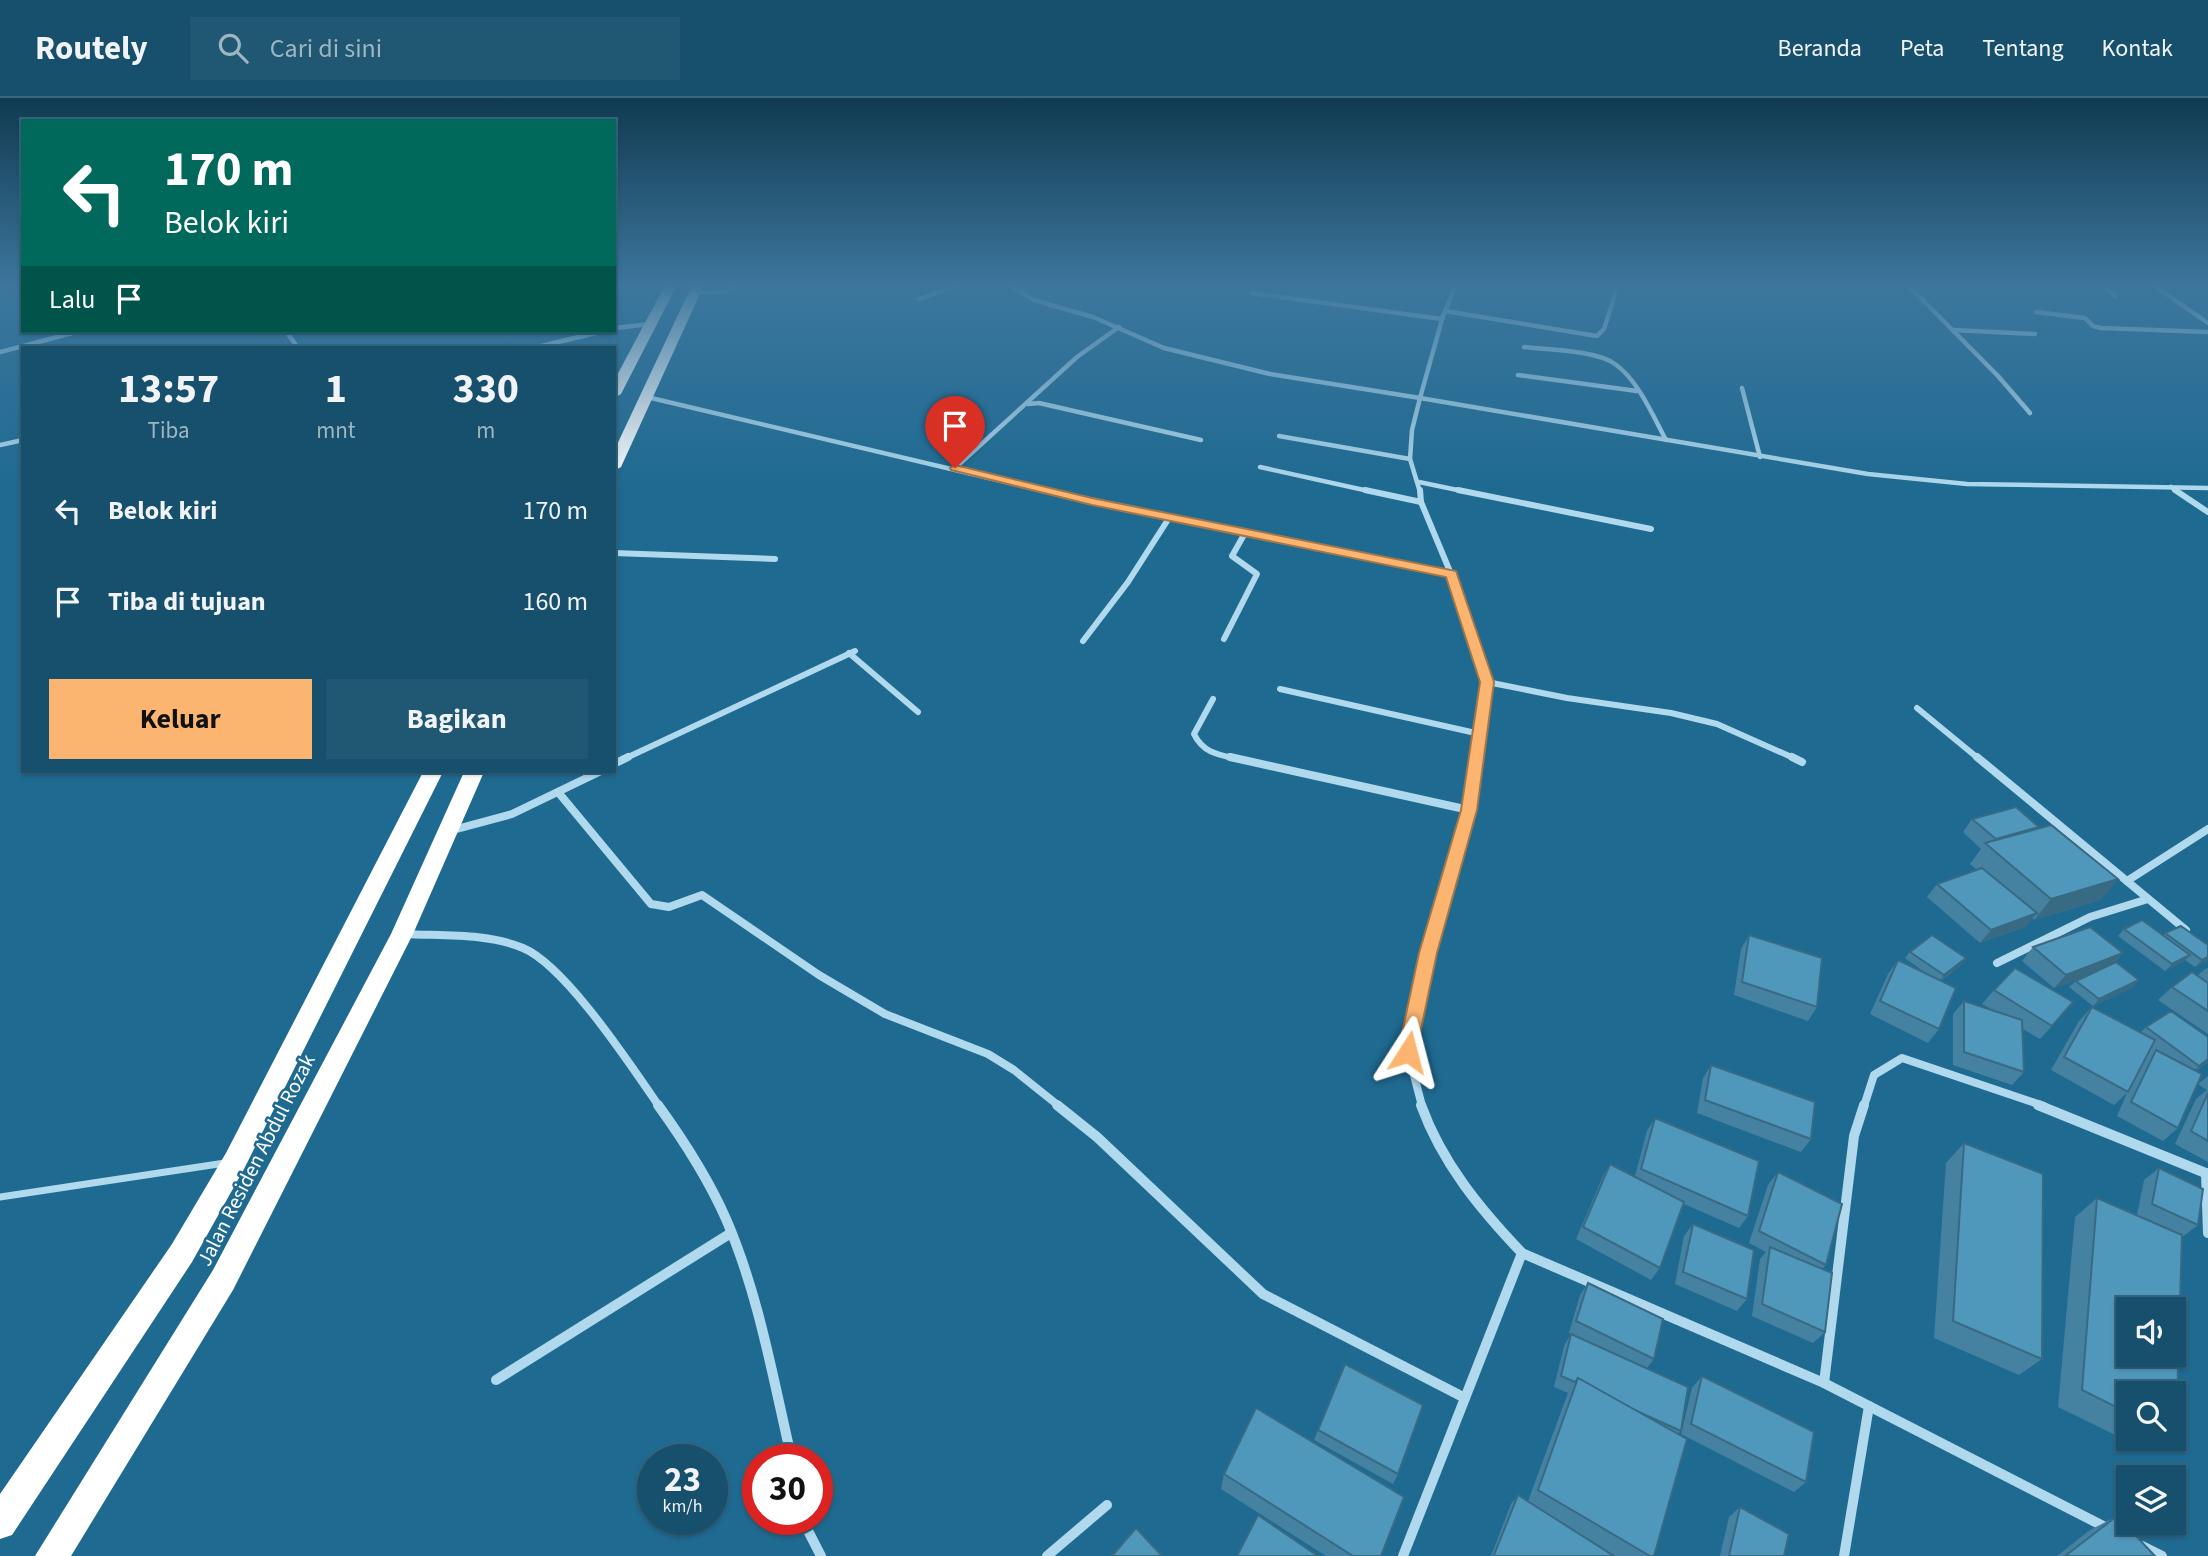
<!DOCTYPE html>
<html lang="id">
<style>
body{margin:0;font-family:"Source Sans 3",sans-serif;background:#205772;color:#f1f3f6;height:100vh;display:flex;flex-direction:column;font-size:26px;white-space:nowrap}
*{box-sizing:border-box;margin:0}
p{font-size:23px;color:#9eb5c2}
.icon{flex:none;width:38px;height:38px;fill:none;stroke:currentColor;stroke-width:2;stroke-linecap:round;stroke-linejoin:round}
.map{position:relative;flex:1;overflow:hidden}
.panel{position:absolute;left:21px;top:248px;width:595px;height:427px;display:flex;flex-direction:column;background:#17506d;border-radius:0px;box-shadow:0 2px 5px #0004,0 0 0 2px #366780}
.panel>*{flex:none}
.top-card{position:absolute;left:21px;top:21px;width:595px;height:214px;border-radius:0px;box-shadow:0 2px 5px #0004,0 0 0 2px #366780;background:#00695c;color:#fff;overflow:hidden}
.fabs{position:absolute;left:2116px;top:1199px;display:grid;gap:14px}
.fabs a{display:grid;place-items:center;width:70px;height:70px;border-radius:0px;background:#17506d;box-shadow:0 2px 5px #0004,0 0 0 2px #366780;font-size:35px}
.speed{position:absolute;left:637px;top:1346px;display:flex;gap:14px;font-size:35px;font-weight:700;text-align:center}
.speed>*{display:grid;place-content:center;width:91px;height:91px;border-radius:50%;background:#17506d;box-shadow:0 2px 5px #0004,0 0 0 2px #366780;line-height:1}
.speed small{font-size:18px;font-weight:400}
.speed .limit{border:10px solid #d22;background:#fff;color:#111}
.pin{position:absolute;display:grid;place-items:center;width:60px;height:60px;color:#fff;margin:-72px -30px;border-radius:50% 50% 50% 0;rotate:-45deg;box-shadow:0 0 7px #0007}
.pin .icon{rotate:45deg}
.me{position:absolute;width:77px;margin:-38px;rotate:9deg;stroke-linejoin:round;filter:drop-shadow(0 0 5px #0008)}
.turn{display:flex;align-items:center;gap:24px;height:147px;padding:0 28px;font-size:32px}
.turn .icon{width:91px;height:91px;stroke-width:2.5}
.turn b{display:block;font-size:49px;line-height:60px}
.then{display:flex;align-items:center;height:66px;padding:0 28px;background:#0003;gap:14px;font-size:26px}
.eta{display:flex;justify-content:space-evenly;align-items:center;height:119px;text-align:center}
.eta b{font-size:42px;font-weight:700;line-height:49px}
.button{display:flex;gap:14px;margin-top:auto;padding:14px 28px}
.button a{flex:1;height:80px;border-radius:0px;background:#fbb570;color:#111;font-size:28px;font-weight:700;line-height:80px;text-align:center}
.button a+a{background:#205772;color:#f1f3f6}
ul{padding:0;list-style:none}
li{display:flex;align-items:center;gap:21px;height:91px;padding:0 28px}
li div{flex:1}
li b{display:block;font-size:26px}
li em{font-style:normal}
header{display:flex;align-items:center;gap:42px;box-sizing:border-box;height:98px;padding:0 35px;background:#17506d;border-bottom:2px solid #366780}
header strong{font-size:33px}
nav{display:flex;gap:38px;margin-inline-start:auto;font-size:24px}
.search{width:490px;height:63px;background:#205772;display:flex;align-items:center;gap:18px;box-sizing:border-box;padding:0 24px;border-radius:0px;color:#9eb5c2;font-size:26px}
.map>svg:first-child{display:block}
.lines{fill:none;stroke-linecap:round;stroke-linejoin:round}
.lane-far1{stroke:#b0d9ed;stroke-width:3.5}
.lane{stroke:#b0d9ed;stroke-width:7}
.street-far3{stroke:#b0d9ed;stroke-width:4.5}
.street-far2{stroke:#b0d9ed;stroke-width:6}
.street-far1{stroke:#b0d9ed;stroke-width:8}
.street{stroke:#b0d9ed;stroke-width:10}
.highway{fill:#fff;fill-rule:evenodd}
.wall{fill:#4582a2}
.shaded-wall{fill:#386a84}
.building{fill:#5097bc;stroke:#386a84;stroke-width:2;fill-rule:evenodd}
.route{fill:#fbb570;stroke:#a37649;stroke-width:2}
.labels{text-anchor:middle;stroke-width:5;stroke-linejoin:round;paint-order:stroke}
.near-street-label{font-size:21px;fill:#fff;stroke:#1f6a91}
</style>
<header>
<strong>Routely</strong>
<div class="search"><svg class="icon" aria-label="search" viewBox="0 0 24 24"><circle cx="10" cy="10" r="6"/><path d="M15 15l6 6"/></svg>Cari di sini</div>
<nav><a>Beranda</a><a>Peta</a><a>Tentang</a><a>Kontak</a></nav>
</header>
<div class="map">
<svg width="2208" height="1458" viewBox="0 0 2208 1458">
<rect width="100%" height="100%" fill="#1f6a91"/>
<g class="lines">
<path class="lane-far1" d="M695,195l29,-1 16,-7"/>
<path class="lane" d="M0,1099l225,-34"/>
<g class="street-far3">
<path d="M1009,187l25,15 59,17 71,31 106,26 150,24 23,-82 13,-31"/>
<path d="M1908,187l90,91 32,37"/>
<path d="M2103,187l12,11"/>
<path d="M2153,187l55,38"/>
<path d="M1251,195l191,26"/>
<path d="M919,201l40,-14"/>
<path d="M1445,213l152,25 7,-7 14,-44"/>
<path d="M2036,214l49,6 8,8 8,2 107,4"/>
<path d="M614,230l37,-4"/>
<path d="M1953,232l82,4"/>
<path d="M286,233l12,17"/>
<path d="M1524,249c24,3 71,3 91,17 23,16 38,52 51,76"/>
<path d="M533,250l71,-17"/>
<path d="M0,254l80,-21"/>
<path d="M1518,277l119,16"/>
<path d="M1742,290l18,69"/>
<path d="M647,299l401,95"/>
<path d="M1028,306l11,-1 162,37"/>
<path d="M1279,338l131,23"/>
<path d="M0,347l23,-5"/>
<path d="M1260,369l113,25"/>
<path d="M955,370l122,-111 42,-30"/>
<path d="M1419,384l48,10"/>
<path d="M2171,389l7,5"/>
<path d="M1420,394l-10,-33 2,-29 8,-32 448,76 99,10 241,4"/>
</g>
<g class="street-far2">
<path d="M1041,392l410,84"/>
<path d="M1365,392l56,12"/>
<path d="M1420,392l1,12 30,72 36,108 -11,77"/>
<path d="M1458,392l193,39"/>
<path d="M2175,392l33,22"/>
<path d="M614,455l161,6"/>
<path d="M1224,541l33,-65 -25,-18 13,-23"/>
<path d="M1083,543l45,-59 41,-64"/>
<path d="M849,555l69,59"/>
<path d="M1487,584l80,16 104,15 46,11 79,35"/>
<path d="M1280,591l200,45"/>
<path d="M1213,601l-19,35c9,19 25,21 44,25"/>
<path d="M1917,610l62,51"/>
<path d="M624,661l231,-108"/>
</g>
<g class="street-far1">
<path d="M1230,659l239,53"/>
<path d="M1792,659l10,5"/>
<path d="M1977,659l209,173"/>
<path d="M614,666l14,-7"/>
<path d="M558,694l93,112 18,3 33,-12 117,80 66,39 103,40 26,16 45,36"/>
<path d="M453,732l59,-16 87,-42"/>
<path d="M2127,783l81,-52"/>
<path d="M405,836c38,2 82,-1 118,14 43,18 108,118 136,158"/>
<path d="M1997,865l93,-46 58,-18"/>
<path d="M1422,1008l-14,-54 20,-99 41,-143 7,-53"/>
<path d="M1864,1008l10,-31 28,-17 142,48"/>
</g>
<g class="street">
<path d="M658,1007c26,36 50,73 68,114 33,76 47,160 66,241"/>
<path d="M1057,1007l40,32 166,157 202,104"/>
<path d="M1421,1007c21,58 59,104 101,148l302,130 283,145"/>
<path d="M2038,1007l170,69"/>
<path d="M2206,1075l2,60"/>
<path d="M496,1282l235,-147"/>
<path d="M1824,1285l30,-247 10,-31"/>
<path d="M802,1421l19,37"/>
<path d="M2142,1448l20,10"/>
<path d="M1047,1458l60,-51"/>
<path d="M1403,1458l119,-303"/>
<path d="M1844,1458l25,-150"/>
</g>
<g class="highway">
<path d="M665,187h12l-56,109 -7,4v-17z"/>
<path d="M692,187h12l-83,182 -7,4v-20z"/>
<path d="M423,674h20l-199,397 -52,93 -180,273 -12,4v-45l172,-250 54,-91z"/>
<path d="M464,674h20l-71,162 -180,356 -162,266h-36l178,-286 178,-336z"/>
</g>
</g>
<g class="wall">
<path d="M1972,721l66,9 80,51 -18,21 -66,20 -2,-2 -7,9 -45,16 -53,-46 10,-13 40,-14 -7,-6 11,-15 -18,-17z"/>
<path d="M2124,831l39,7 2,-3 43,27 -13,7 -10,-7 -20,11 -47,-35z"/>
<path d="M1749,837l68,72 -9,14 -74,-26 7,-46z"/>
<path d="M2033,849l90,6 -9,10 19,24 -40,19 -24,-19 7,-6 8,-4 -30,11 -32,-27z"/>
<path d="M1910,854l51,13 -20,16 -2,48 -11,14 -58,-29 18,-40 10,-14 32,16 -25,-18z"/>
<path d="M2208,870v66l-50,-34 14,-13 25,-11 8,-7z"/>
<path d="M1994,892l58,36 -12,13 -17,-10 1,43 -12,13 -59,-20v-51l11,-13 29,9 -11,-6z"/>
<path d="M2092,909l48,26 6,-6 62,35 -12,9 -18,57 -15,13 -46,-25 10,-23 -13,12 -63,-35 28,-49z"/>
<path d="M1711,967l100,74 -10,13 -104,-39 6,-35z"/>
<path d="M2208,978v86l-33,-18 21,-45 11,-9 -9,-6z"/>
<path d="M1655,1020l93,98 -9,12 -55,-24 -24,64 -9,12 -75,-41 27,-63 7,-12 25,12 12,-45z"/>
<path d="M1964,1045l78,216 -23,16 -85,-37 12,-175z"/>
<path d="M2159,1070l39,57 -17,13 -5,199 -2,1v-45h-46v45h45l-23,14 -92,-45 17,-190 22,-19 40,17 7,-35z"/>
<path d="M1778,1074l48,93 -4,4 3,63 -12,11 -61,-27 8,-57 6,-7 -17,-9 19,-58z"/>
<path d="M1693,1126l54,75 -10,12 -62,-27 9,-48z"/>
<path d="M1588,1185l66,76 -7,9 34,63 -3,3 -24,122h-163l20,-52 7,-9 10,6 40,-108 -14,-6 10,-41 7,-12 4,2 -6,-3 11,-38z"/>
<path d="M1702,1278l104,106 -12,10 -113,-58 11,-46z"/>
<path d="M1318,1332l80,44 -5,10 -79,-44z"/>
<path d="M1224,1376l157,82h-55l-105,-67z"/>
<path d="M1740,1409l44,49h-64l9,-39z"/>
<path d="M2117,1418l38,40h-98l33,-26z"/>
</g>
<g class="shaded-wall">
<path d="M2118,781l-18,21 -66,20 17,-21z"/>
<path d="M2037,815l-12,14 -45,16 11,-13z"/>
<path d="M2123,855l-13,14 -56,21 12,-13z"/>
<path d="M2190,857l-7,7 -18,9 7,-7z"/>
<path d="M2208,859v3l-13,7 7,-7z"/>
<path d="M1966,860l-5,7 -22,17 5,-7z"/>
<path d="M2139,882l-6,7 -40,19 6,-7z"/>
<path d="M2208,961v3l-24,17 15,-13z"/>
</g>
<g class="building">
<path d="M2016,709l23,20 -43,12 -24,-20z"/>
<path d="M2051,727l67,54 -67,20 -66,-56z"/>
<path d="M1982,770l55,45 -46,17 -54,-46z"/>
<path d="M2142,822l48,35 -18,9 -48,-35z"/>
<path d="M2181,828l27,19v12l-6,3 -37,-27z"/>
<path d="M2090,829l33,26 -57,22 -33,-28z"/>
<path d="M1749,837l73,23 -5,49 -75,-25z"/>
<path d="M1932,837l34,23 -22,17 -34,-23z"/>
<path d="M1898,862l58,28 -17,41 -59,-28z"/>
<path d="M2116,864l23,18 -40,19 -23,-18z"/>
<path d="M2015,870l58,34 -21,24 -58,-36z"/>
<path d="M2192,874l16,11v28l-36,-24z"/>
<path d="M1964,903l58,19 2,52 -60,-20z"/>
<path d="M2092,909l63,33 -27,52 -64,-35z"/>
<path d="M2171,913l37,26v22l-9,7 -53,-39z"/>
<path d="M2156,952l46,24 -24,54 -47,-26z"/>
<path d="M1711,967l104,37 -4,37 -106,-39z"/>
<path d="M2208,995v48l-17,-10z"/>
<path d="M1655,1020l104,43 -11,55 -107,-47z"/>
<path d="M1964,1045l79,31 -1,185 -89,-38z"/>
<path d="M1610,1066l74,38 -24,66 -77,-41z"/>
<path d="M2159,1070l44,21 -5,36 -46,-21z"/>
<path d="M1778,1074l64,32 -16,61 -67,-34z"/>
<path d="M2097,1100l85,37 -6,202 -2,-2v-42h-46v20l-46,-23zM2128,1211h46v45h-46z"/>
<path d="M1693,1126l61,26 -7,49 -64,-27z"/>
<path d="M1770,1149l62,26 -7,59 -63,-28z"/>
<path d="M1588,1185l75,36 -9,40 -78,-38z"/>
<path d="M1571,1236l117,53 -7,44 -51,-23 -52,-30 -3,4 -14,-6z"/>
<path d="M1345,1266l78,41 -25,69 -80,-44z"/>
<path d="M1702,1278l112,56 -8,50 -115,-58z"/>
<path d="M1578,1280l109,61 -33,117h-4l-112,-66z"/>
<path d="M1256,1310l148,89 -23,59h-28l-129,-82z"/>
<path d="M1518,1397l96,61h-119l-1,-1z"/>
<path d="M1740,1409l49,27 -5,22h-55z"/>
<path d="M1258,1417l60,41h-81z"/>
<path d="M2117,1418l38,40h-90z"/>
<path d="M1136,1430l26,28h-50z"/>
</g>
<linearGradient id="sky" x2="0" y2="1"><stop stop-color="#113a50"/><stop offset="0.48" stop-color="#3c769d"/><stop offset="1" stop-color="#3c769d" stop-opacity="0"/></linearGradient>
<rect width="2208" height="391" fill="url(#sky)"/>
<path class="route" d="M955,367l137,33 364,73 38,111 -17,128 -40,143 -22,105 -7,2 -7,-2 -3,-6 21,-99 42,-143 19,-128 -34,-105 -354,-72 -141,-35 -1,-2z"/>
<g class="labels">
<g class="near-street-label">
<text transform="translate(256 1062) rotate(-63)" y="7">Jalan Residen Abdul Rozak</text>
</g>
</g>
</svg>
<div class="fabs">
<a><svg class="icon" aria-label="sound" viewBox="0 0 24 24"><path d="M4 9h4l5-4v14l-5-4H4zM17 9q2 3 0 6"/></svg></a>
<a><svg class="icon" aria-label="search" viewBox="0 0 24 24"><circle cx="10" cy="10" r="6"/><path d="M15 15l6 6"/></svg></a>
<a><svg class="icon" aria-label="layers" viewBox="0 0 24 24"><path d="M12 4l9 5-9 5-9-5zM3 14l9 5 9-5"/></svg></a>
</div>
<div class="speed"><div>23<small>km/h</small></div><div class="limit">30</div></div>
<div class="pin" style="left:955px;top:370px;background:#d93025"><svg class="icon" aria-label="arrive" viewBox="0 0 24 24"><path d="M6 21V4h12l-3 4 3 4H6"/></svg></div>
<svg class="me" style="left:1408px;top:954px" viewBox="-20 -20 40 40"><path d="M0-17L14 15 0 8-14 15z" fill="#fbb570" stroke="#fff" stroke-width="4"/></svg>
<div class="top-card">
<div class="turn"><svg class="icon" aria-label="left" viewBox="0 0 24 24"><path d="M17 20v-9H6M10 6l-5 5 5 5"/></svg><div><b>170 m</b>Belok kiri</div></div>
<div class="then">Lalu<svg class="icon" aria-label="arrive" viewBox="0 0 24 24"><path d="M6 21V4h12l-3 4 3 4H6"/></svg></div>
</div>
<section class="panel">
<div class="eta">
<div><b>13:57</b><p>Tiba</p></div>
<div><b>1</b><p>mnt</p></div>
<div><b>330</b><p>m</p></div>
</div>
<ul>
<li><svg class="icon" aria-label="left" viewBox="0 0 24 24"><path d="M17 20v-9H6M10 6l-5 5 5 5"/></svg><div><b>Belok kiri</b></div><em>170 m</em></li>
<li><svg class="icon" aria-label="arrive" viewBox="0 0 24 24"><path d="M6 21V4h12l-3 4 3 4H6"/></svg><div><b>Tiba di tujuan</b></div><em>160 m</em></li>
</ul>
<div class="button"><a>Keluar</a><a>Bagikan</a></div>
</section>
</div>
